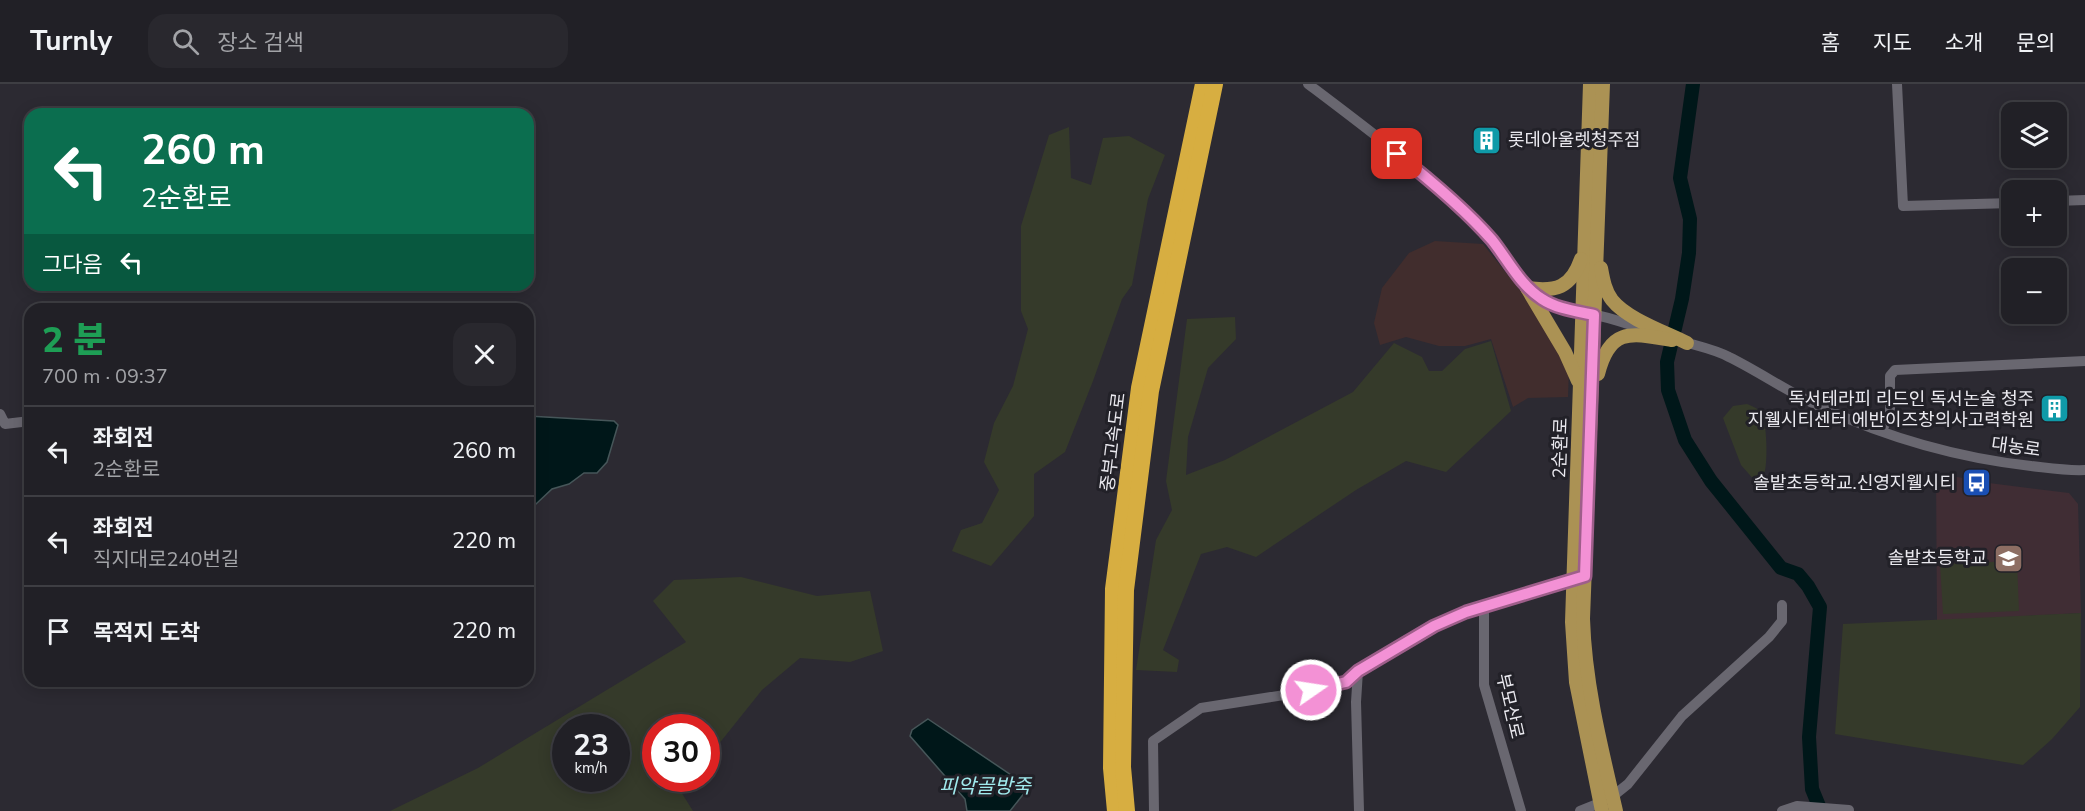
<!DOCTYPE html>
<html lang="ko">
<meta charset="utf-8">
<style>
body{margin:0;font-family:"Nunito Sans","Noto Sans KR",sans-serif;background:#29282e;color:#f1f3f6;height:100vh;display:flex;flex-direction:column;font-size:22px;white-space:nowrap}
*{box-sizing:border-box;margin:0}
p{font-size:20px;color:#a2a3a7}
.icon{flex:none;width:33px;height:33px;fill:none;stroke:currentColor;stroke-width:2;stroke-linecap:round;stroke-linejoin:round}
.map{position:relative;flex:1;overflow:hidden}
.side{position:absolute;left:24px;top:219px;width:510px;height:384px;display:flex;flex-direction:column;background:#212026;border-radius:18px;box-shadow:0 3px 15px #0003,0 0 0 2px #3e3e43}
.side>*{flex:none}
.top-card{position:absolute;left:24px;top:24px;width:510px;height:183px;border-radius:18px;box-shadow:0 3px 15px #0003,0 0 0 2px #3e3e43;background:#0b6e4f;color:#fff;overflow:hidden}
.controls{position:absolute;left:2001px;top:18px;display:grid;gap:12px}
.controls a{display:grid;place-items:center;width:66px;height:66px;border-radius:12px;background:#212026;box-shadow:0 3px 15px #0003,0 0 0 2px #3e3e43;font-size:30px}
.speed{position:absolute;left:552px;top:630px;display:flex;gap:12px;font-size:30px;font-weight:700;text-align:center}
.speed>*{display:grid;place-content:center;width:78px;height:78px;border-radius:50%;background:#212026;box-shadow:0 3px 15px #0003,0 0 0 2px #3e3e43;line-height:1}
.speed small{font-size:15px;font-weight:400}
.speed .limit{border:9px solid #d22;background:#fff;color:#111}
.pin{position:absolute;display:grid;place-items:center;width:51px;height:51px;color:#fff;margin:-26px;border-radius:12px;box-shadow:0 3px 9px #0006}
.me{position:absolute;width:66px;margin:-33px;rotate:77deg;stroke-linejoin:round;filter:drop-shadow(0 0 4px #0008)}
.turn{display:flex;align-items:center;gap:21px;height:126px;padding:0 18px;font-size:27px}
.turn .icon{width:78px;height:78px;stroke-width:2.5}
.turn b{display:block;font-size:42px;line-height:51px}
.then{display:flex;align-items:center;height:57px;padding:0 18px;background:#0003;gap:12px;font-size:22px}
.round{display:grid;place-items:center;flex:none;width:63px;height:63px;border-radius:18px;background:#29282e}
.overview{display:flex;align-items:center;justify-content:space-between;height:102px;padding:0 18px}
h1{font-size:36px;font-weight:800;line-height:45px;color:#1e9e55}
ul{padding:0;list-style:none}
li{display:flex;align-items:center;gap:18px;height:90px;padding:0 18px;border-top:2px solid #3e3e43}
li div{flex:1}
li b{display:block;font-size:22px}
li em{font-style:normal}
header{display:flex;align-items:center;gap:36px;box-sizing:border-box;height:84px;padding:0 30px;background:#212026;border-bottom:2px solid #3e3e43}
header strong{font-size:28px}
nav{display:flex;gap:33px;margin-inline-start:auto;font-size:21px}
.search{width:420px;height:54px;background:#29282e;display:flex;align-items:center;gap:15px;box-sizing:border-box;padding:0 21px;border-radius:18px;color:#a2a3a7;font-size:22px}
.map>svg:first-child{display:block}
.industrial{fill:#412d2d}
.education{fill:#402d34}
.green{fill:#353a2a;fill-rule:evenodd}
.water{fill:#001719;stroke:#465659;stroke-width:1.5}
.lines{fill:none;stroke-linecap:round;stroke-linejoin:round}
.river{stroke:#001719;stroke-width:14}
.minor{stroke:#696770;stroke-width:10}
.major{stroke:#ab9254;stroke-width:14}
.highway{stroke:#d7ae41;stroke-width:16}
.route-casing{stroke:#9e5e8a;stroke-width:15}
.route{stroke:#f391d5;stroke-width:10}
.labels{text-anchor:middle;stroke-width:6;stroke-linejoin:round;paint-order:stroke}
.poi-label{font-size:18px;fill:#eae9ef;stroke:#222128;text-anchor:end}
.street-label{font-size:18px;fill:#eae9ef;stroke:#222128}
.water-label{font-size:20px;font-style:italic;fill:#a0eaed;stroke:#222128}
</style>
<header>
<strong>Turnly</strong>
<div class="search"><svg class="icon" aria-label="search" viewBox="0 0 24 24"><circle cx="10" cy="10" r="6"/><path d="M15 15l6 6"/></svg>장소 검색</div>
<nav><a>홈</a><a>지도</a><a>소개</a><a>문의</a></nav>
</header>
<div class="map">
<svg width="2085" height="727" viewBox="0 0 2085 727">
<rect width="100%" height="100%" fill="#2c2a32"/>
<path class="industrial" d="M1435,157l48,3 48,60 38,65 -1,28 -40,1 -15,9 -22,-68 -26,7h-26l-33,-9 -26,8 -6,-22 8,-35 27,-35z"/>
<path class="education" d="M1936,389l53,10 80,10 9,11 3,109 -144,8z"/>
<g class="green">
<path d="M1069,43l2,51 20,7 12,-47 26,-2 36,19 -17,44 -16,86 -10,14 -29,82 -28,71 -31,22v42l-43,50 -39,-15 9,-21 21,-7 17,-33 -15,-28 10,-39 19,-37 15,-57 -7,-18v-85l28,-91z"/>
<path d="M1235,233l1,22 -28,29 -20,69 -2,38 39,-15 128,-68 41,-49 28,14 7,14h13l23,-22 26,-8 20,70 -65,61 -40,-11 -50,29 -100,67 -29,-10 -26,7 -38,96 16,10 -2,12 -41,-2 20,-130 16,-30 -6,-29 21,-162z"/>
<path d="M1747,320c7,3 11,4 15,10 5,10 7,57 0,65l-6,3 -15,-17 -18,-47 10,-12z"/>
<path d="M2017,477l2,50 -76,3 -3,-50z"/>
<path d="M741,493l76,19 53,-5 13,60 -33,11 -50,-4 -38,32 -52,65 -3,2 -1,-29h-50v50l17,1 20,32h-303l88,-43 208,-126 -33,-41 21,-21zM566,644h50v50h-50z"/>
<path d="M2081,529l-1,94 -28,32 -29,26 -188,-31 8,-110z"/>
</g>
<g class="water">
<path d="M528,332l86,5 4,4 -11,37 -10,11h-13l-15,11 -17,5 -16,15 -8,-1z"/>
<path d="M928,635l101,68 -19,24h-43l-2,-12 -55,-63 2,-6z"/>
</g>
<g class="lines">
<path class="river" d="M1693,0l-13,94 10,41 -1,34 -7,46 -15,63 1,28 17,50 26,41 70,87 17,6 10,12 12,21 -11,130 3,52 9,22"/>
<g class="minor">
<path d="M1308,0c57,43 116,87 167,138 24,24 42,64 73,81 14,8 33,8 48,12 18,4 36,10 53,16"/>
<path d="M1897,0l6,122 109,-3"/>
<path d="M2056,117l29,-1"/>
<path d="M1681,257c16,5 33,8 48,16 31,15 60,36 92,50 65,30 138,51 210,59 18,2 36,5 54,4"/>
<path d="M0,330l5,10 25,-3"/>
<path d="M1882,346l8,-16v-38l5,-6 190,-9"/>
<path d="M1484,522v79l37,126"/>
<path d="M1358,587l-2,31 3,109"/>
<path d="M1613,712l15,-12 54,-68 87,-79 13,-16v-16"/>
<path d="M1154,727l-1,-70 48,-33 115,-18 30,-8 12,-11 76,-45 32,-14 113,-34"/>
<path d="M1580,727l20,-8"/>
<path d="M1782,727l15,-5 52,4"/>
</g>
<g class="major">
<path d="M1590,0l-18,538 4,60 26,129"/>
<path d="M1603,0l-20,535c2,65 18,128 33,192"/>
<path d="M1601,184c2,11 4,23 11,32 15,19 53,32 75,43"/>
<path d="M1527,204l38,64 13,29"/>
<path d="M1527,204c29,4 44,0 54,-29"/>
<path d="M1598,290c12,-47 33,-41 74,-34"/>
</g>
<g class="highway">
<path d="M1115,727l-4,-43 2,-179 26,-201 64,-304"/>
<path d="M1127,727l-4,-44 3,-177 25,-199 64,-307"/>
</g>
</g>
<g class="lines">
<defs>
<path id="route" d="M1311,606l35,-8 12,-11 76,-45 32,-14 119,-36 9,-261c-18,-4 -37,-6 -52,-16 -22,-14 -34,-39 -50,-59 -28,-32 -62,-60 -95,-86"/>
</defs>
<use href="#route" class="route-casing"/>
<use href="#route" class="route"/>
</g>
<defs>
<symbol id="building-square" viewBox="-11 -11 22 22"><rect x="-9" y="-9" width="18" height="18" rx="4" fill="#0f9aa8" stroke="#222128"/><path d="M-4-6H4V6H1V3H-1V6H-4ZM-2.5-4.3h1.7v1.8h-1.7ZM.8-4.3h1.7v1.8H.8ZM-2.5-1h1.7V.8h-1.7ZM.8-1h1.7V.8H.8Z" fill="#fff"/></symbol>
<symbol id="bus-square" viewBox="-11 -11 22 22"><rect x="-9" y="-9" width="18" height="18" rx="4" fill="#1a4fb4" stroke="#222128"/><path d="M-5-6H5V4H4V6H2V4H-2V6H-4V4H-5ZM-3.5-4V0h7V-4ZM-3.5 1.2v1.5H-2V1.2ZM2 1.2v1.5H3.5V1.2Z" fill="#fff"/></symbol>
<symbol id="school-square" viewBox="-11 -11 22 22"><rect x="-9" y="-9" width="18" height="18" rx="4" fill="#8d6e63" stroke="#222128"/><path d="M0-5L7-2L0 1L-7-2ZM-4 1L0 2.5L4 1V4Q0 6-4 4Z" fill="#fff"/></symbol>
</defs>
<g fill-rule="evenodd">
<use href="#building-square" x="1470" y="40" width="33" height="33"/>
<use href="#building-square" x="2038" y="308" width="33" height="33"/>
<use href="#bus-square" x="1960" y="382" width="33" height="33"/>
<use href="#school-square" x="1992" y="458" width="33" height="33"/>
</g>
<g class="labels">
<g class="poi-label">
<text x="1508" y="62" text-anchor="start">롯데아울렛청주점</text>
<text x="2034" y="321">독서테라피 리드인 독서논술 청주<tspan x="2034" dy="21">지웰시티센터 에반이즈창의사고력학원</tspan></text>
<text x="1956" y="405">솔밭초등학교.신영지웰시티</text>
<text x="1987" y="480">솔밭초등학교</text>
</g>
<g class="street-label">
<text transform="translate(1113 358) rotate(-83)" y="6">중부고속도로</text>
<text transform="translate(2016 363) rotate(8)" y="6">대농로</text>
<text transform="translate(1560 364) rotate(-88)" y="6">2순환로</text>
<text transform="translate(1510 622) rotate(77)" y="6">부모산로</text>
</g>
<g class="water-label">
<text x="985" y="709">피악골방죽</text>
</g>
</g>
</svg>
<div class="controls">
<a><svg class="icon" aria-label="layers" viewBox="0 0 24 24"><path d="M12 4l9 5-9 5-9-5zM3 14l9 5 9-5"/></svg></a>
<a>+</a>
<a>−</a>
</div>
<div class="speed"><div>23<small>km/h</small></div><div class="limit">30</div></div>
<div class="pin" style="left:1397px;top:70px;background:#d93025"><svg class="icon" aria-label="arrive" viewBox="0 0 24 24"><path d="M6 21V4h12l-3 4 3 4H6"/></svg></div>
<svg class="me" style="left:1311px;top:606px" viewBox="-20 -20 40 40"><circle r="17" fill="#f391d5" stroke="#fff" stroke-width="3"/><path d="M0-11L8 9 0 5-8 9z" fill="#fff"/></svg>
<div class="top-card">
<div class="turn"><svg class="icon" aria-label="left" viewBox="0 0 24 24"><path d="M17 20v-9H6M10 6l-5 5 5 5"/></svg><div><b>260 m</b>2순환로</div></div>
<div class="then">그다음<svg class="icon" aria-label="left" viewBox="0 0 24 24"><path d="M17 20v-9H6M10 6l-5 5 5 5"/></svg></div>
</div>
<section class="side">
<div class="overview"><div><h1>2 분</h1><p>700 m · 09:37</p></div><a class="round"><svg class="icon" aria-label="close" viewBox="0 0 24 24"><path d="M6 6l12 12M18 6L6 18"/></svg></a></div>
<ul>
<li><svg class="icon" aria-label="left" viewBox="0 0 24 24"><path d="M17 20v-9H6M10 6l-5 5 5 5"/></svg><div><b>좌회전</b><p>2순환로</p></div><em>260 m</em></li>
<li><svg class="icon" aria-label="left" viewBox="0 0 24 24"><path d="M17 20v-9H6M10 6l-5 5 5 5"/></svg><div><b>좌회전</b><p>직지대로240번길</p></div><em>220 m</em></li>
<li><svg class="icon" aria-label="arrive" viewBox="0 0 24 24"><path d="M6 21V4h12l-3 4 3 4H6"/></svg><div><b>목적지 도착</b></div><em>220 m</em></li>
</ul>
</section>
</div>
